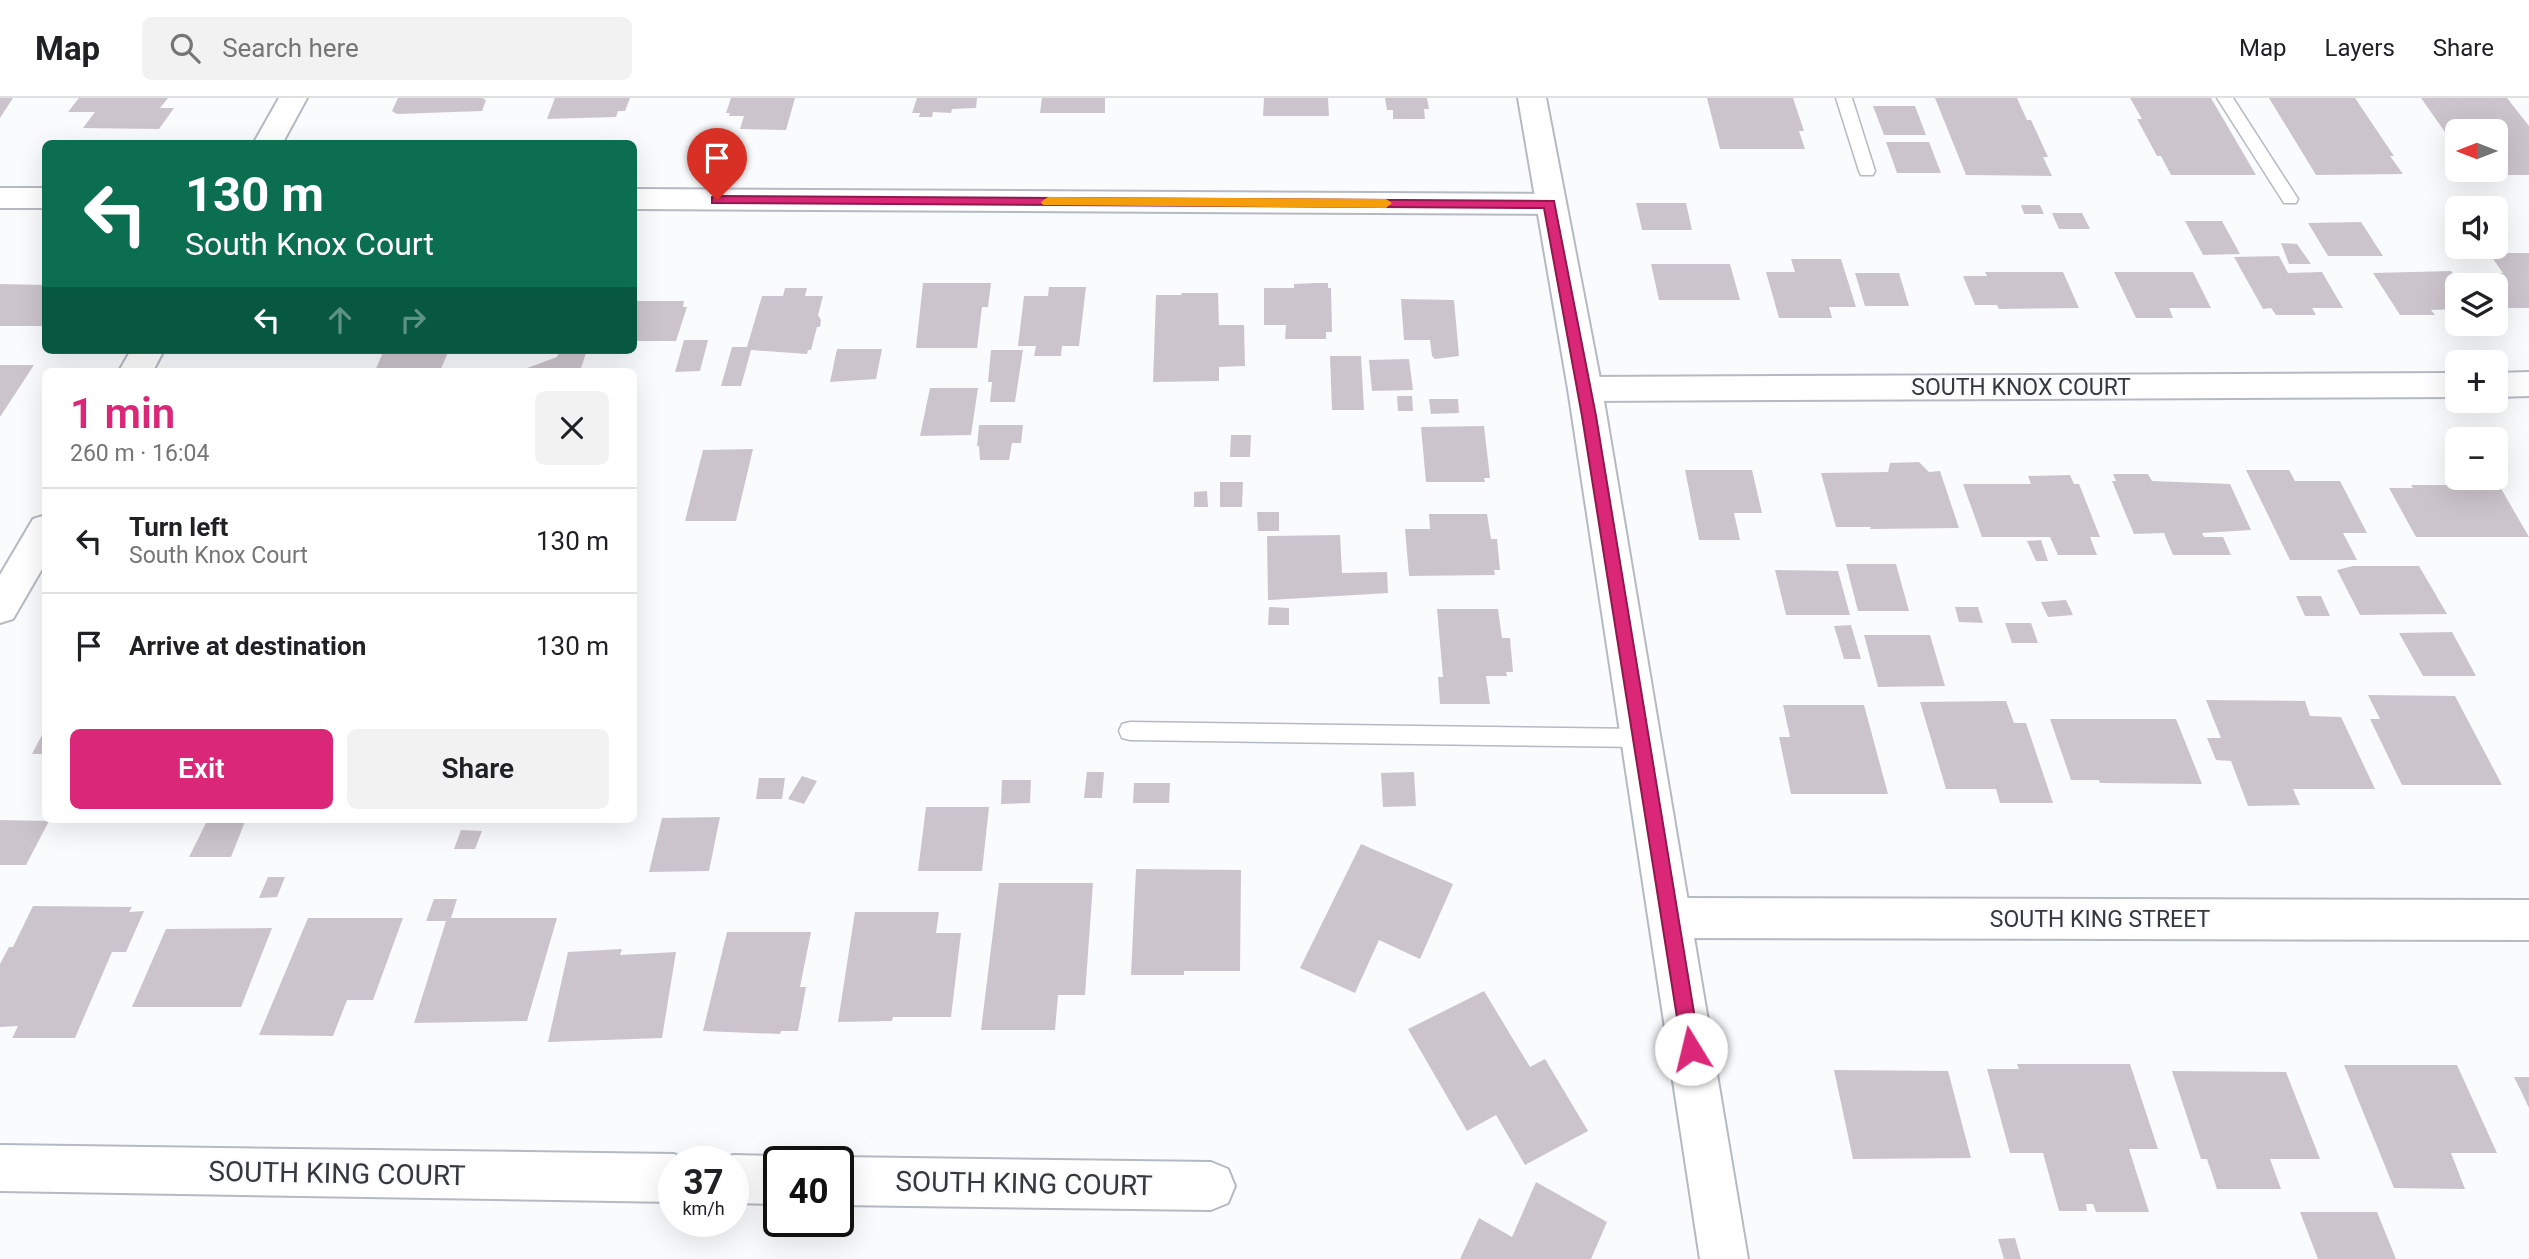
<!DOCTYPE html>
<meta charset="utf-8">
<style>
body{margin:0;font-family:Roboto,sans-serif;background:#f2f2f2;color:#202124;height:100vh;display:flex;flex-direction:column;font-size:26px;white-space:nowrap}
*{box-sizing:border-box;margin:0}
p{font-size:23px;color:#757577}
.icon{flex:none;width:38px;height:38px;fill:none;stroke:currentColor;stroke-width:2;stroke-linecap:round;stroke-linejoin:round}
.map{position:relative;flex:1;overflow:hidden}
.sheet{position:absolute;left:42px;top:270px;width:595px;height:455px;display:flex;flex-direction:column;background:#fff;border-radius:10px;box-shadow:0 7px 28px #0002}
.sheet>*{flex:none}
.top-card{position:absolute;left:42px;top:42px;width:595px;height:214px;border-radius:10px;box-shadow:0 7px 28px #0002;background:#0b6e4f;color:#fff;overflow:hidden}
.needle{width:46px;rotate:270deg}
.buttons{position:absolute;left:2445px;top:21px;display:grid;gap:14px}
.buttons a{display:grid;place-items:center;width:63px;height:63px;border-radius:10px;background:#fff;box-shadow:0 7px 28px #0002;font-size:35px}
.speed{position:absolute;left:658px;top:1048px;display:flex;gap:14px;font-size:35px;font-weight:700;text-align:center}
.speed>*{display:grid;place-content:center;width:91px;height:91px;border-radius:50%;background:#fff;box-shadow:0 7px 28px #0002;line-height:1}
.speed small{font-size:18px;font-weight:400}
.speed .limit{border:4px solid #111;border-radius:10px;background:#fff;color:#111}
.pin{position:absolute;display:grid;place-items:center;width:60px;height:60px;color:#fff;margin:-72px -30px;border-radius:50% 50% 50% 0;rotate:-45deg;box-shadow:0 0 7px #0007}
.pin .icon{rotate:45deg}
.me{position:absolute;width:77px;margin:-38px;rotate:351deg;stroke-linejoin:round;filter:drop-shadow(0 0 5px #0008)}
.turn{display:flex;align-items:center;gap:24px;height:147px;padding:0 28px;font-size:32px}
.turn .icon{width:91px;height:91px;stroke-width:2.5}
.turn b{display:block;font-size:49px;line-height:60px}
.lanes{display:flex;align-items:center;height:66px;padding:0 28px;background:#0003;justify-content:center;gap:35px;direction:ltr}
.lanes .off{opacity:.35}
.round{display:grid;place-items:center;flex:none;width:74px;height:74px;border-radius:10px;background:#f2f2f2}
.headline{display:flex;align-items:center;justify-content:space-between;height:119px;padding:0 28px}
h1{font-size:42px;font-weight:600;line-height:52px;color:#db2777}
.primary-button{display:flex;gap:14px;margin-top:auto;padding:14px 28px}
.primary-button a{flex:1;height:80px;border-radius:10px;background:#db2777;color:#fff;font-size:28px;font-weight:600;line-height:80px;text-align:center}
.primary-button a+a{background:#f2f2f2;color:#202124}
ul{padding:0;list-style:none}
li{display:flex;align-items:center;gap:21px;height:105px;padding:0 28px;border-top:2px solid #e0e0e0}
li div{flex:1}
li b{display:block;font-size:26px}
li em{font-style:normal}
header{display:flex;align-items:center;gap:42px;box-sizing:border-box;height:98px;padding:0 35px;background:#fff;border-bottom:2px solid #e0e0e0}
header strong{font-size:33px}
nav{display:flex;gap:38px;margin-inline-start:auto;font-size:24px}
.search{width:490px;height:63px;background:#f2f2f2;display:flex;align-items:center;gap:18px;box-sizing:border-box;padding:0 24px;border-radius:10px;color:#757577;font-size:26px}
.map>svg:first-child{display:block}
.building{fill:#ccc4cc}
.lines{fill:none;stroke-linecap:round;stroke-linejoin:round}
.lane-casing{stroke:#b5b9c2;stroke-width:3}
.street-casing{stroke:#b5b9c2;stroke-width:4}
.secondary-casing{stroke:#b5b9c2;stroke-width:4}
.lane{fill:#fff;fill-rule:evenodd}
.street{fill:#fff;fill-rule:evenodd}
.secondary{fill:#fff;fill-rule:evenodd}
.route{fill:#db2777;stroke:#8e194d;stroke-width:2}
.slow{fill:#f59e0b}
.labels{text-anchor:middle;stroke-width:5;stroke-linejoin:round;paint-order:stroke}
.street-label{font-size:23px;fill:#37383c;stroke:#fafbfd}
.near-street-label{font-size:28px;fill:#37383c;stroke:#fafbfd}
</style>
<header>
<strong>Map</strong>
<div class="search"><svg class="icon" aria-label="search" viewBox="0 0 24 24"><circle cx="10" cy="10" r="6"/><path d="M15 15l6 6"/></svg>Search here</div>
<nav><a>Map</a><a>Layers</a><a>Share</a></nav>
</header>
<div class="map">
<svg width="2529" height="1161" viewBox="0 0 2529 1161">
<rect width="100%" height="100%" fill="#fafbfd"/>
<g class="building">
<path d="M0,0h13l-13,20z"/>
<path d="M79,0h89l-8,10h14l-15,21 -76,-1 12,-16h-27z"/>
<path d="M398,0h84l4,2 -4,11 -85,3 -5,-3z"/>
<path d="M555,0h75l-5,13h-7l-2,6 -69,2z"/>
<path d="M731,0h64l-9,32 -46,-1 4,-13h-15l1,-3h-4z"/>
<path d="M917,0h60l-1,10 -24,1 -1,4 -18,-1 -1,5h-13l1,-4h-8z"/>
<path d="M1042,0h63v15h-65z"/>
<path d="M1264,0h64l1,18h-66z"/>
<path d="M1385,0h42l2,11h-5l1,10h-32v-9h-6z"/>
<path d="M1707,0h86l11,33h-5l6,18h-85z"/>
<path d="M1935,0h82l10,22h4l17,37h-5l9,19 -86,-1z"/>
<path d="M2130,0h81l45,77h-85l-10,-19h-4l-20,-37h5z"/>
<path d="M2269,0h86l39,58h-4l13,18 -87,1z"/>
<path d="M2421,0h86l22,28v49h-49l-4,-5h20v-39h-39v18z"/>
<path d="M1873,8h42l11,29h-42z"/>
<path d="M1886,44h43l12,31h-44z"/>
<path d="M1636,105h50l6,27h-50z"/>
<path d="M2021,107h19l4,9h-20z"/>
<path d="M2052,115h30l8,16h-31z"/>
<path d="M2185,123h37l18,33 -37,1z"/>
<path d="M2361,124l22,34h-55l-20,-33z"/>
<path d="M2281,145l16,1 14,20h-22z"/>
<path d="M2489,155h40v55h-33v-23h-15l-8,-12h30z"/>
<path d="M2279,158l9,17 34,-1 21,36h-31l4,7h-40l-5,-7 -8,1 -29,-52z"/>
<path d="M1791,161h50l15,48h-27l3,11h-53l-13,-46h29z"/>
<path d="M1651,166h79l10,36h-81z"/>
<path d="M2451,173l9,14h-3v24l-26,1 4,5h-35l-27,-42z"/>
<path d="M1985,174h78l16,36 -80,1 -2,-4h-22l-12,-29h24z"/>
<path d="M2114,174h79l18,36h-42l4,10h-37z"/>
<path d="M1855,175h44l10,33h-44z"/>
<path d="M923,185h68l-3,24h-6l-5,41h-61z"/>
<path d="M1316,185h12v5h3l1,44h-6v7h-41l1,-14h-22v-37h30v-4z"/>
<path d="M0,186l46,1v41h-46z"/>
<path d="M1049,189h37l-7,59h-17l-1,10h-27l2,-10h-18l6,-50h24z"/>
<path d="M785,190h22l-2,8h18l-5,19 3,5 -1,7h-3l-6,23h-3l-1,4 -56,-4 -10,36h-20l11,-39h15l15,-51h21z"/>
<path d="M1181,195h37l1,32h25l1,41 -26,1v14l-66,1 3,-87h26z"/>
<path d="M1401,201l53,1 5,56 -24,3 -3,-3 -2,-16h-26z"/>
<path d="M634,203h50l-1,6h4l-11,34h-42z"/>
<path d="M684,242h24l-8,31 -25,1z"/>
<path d="M837,251h45l-6,30 -46,3z"/>
<path d="M384,252h65l-9,21h-65z"/>
<path d="M560,252h27l-7,21h-61l38,-14z"/>
<path d="M991,252h32l-8,52h-25l2,-20h-4z"/>
<path d="M1330,258h31l3,54h-32z"/>
<path d="M1409,261l4,31 -41,1 -3,-31z"/>
<path d="M0,267h34l-34,52z"/>
<path d="M930,290h48l-7,47 -51,1z"/>
<path d="M1397,298h15l1,15h-15z"/>
<path d="M1429,301h29l1,14 -28,1z"/>
<path d="M979,327h44l-2,18h-9l-3,17h-29l-1,-14h-2z"/>
<path d="M1484,328l6,52h-6l1,4h-59l-5,-55z"/>
<path d="M1231,337h20l-1,22h-20z"/>
<path d="M753,351l-17,72h-51l18,-71z"/>
<path d="M1919,364l10,10 11,-1 19,57 -89,1 1,-2h-35l-15,-54 67,-1 2,-9z"/>
<path d="M1685,372h67l10,43h-28l6,27h-41z"/>
<path d="M2246,372h43l6,11h45l27,52h-24l14,27h-67z"/>
<path d="M2113,376h35l4,7 78,3 21,46 -49,3 2,4h19l8,18h-58l-9,-22 -30,1 -22,-53h4z"/>
<path d="M2070,377l4,9h5l21,53h-10l7,18h-39l-8,-18h-68l-19,-53h68l-3,-8z"/>
<path d="M1220,384h23l-1,25h-22z"/>
<path d="M2411,387h88l30,52h-113l-27,-49h24z"/>
<path d="M1207,393l1,16h-14v-15z"/>
<path d="M1257,414h22v19h-21z"/>
<path d="M1429,416h58l4,25h6l3,31h-6l1,5 -86,1 -4,-47h25z"/>
<path d="M1340,437l2,38 45,-1 1,21 -120,7 -1,-64z"/>
<path d="M2041,442l7,21h-12l-9,-20z"/>
<path d="M1846,466h50l13,47h-51z"/>
<path d="M2353,468h66l28,48 -87,1 -23,-45z"/>
<path d="M1775,472l63,1 12,44h-64z"/>
<path d="M2296,498h25l9,20h-25z"/>
<path d="M2066,502l7,15 -25,2 -7,-15z"/>
<path d="M1269,509l20,1v17h-21z"/>
<path d="M1955,509h23l5,16 -24,-1z"/>
<path d="M1437,511h61l4,29h8l3,34h-7l1,4h-21l4,28h-50l-2,-27h5z"/>
<path d="M2005,525h26l7,20h-26z"/>
<path d="M1851,527l10,34h-17l-10,-33z"/>
<path d="M2452,534l24,44h-53l-24,-43z"/>
<path d="M1864,537h66l15,51 -67,1z"/>
<path d="M2368,597l87,1 47,89h-100l-32,-66h10z"/>
<path d="M2206,602l99,1 5,15 31,1 34,72h-82l7,16 -52,1 -17,-45 -15,-1 -9,-22h14z"/>
<path d="M2006,603l8,22h12l27,80h-53l-4,-14h-50l-26,-87z"/>
<path d="M1783,607h81l24,89h-97l-12,-57h11z"/>
<path d="M2050,621h126l26,65 -102,-1 -1,-3h-28z"/>
<path d="M46,629v27h-14z"/>
<path d="M1087,674h17l-2,26h-18z"/>
<path d="M1414,674l2,34 -33,1 -2,-34z"/>
<path d="M802,678l15,5 -13,23 -16,-5z"/>
<path d="M759,680h26l-3,21h-26z"/>
<path d="M1002,682h29l-1,23 -29,1z"/>
<path d="M1134,685h36l-1,20h-36z"/>
<path d="M926,709h63l-7,64h-64z"/>
<path d="M720,719l-11,54 -60,1 13,-54z"/>
<path d="M208,721h38l-15,38h-42z"/>
<path d="M0,722l49,1 -23,44h-26z"/>
<path d="M461,732l21,1 -7,18h-21z"/>
<path d="M1361,746l92,40 -33,75 -41,-19 -24,53 -55,-25z"/>
<path d="M1136,771l105,1 -1,101h-56v4h-53z"/>
<path d="M268,779h17l-8,20 -18,1z"/>
<path d="M999,785h94l-8,112h-27l-3,35h-74z"/>
<path d="M434,801h23l-6,19h106l-30,103 -113,2 32,-102h-20z"/>
<path d="M33,808l99,1 -3,5 15,-1 -18,41h-14l-37,86h-63l6,-12 -18,1v-63l9,-17h4z"/>
<path d="M855,814h84l-3,21h25l-10,84h-58l-1,4 -54,1z"/>
<path d="M308,820h95l-30,82h-26l-14,36 -74,-1z"/>
<path d="M272,830l-31,79h-109l34,-78z"/>
<path d="M727,834h84l-11,55h6l-8,44h-17l-1,3 -77,-3z"/>
<path d="M622,851l-2,6 56,-3 -14,86 -114,4 20,-90z"/>
<path d="M1484,893l46,76 15,-8 43,72 -63,34 -29,-50 -29,16 -59,-102z"/>
<path d="M2017,966h113l28,85h-29l20,63h-53l-3,-8h-7l1,7h-28l-16,-58h-33l-23,-84h32z"/>
<path d="M2344,967h113l40,88h-46l14,36 -71,-1z"/>
<path d="M1834,972l114,1 23,87 -118,1z"/>
<path d="M2172,973l114,1 34,87h-50l11,30h-64l-10,-30h-6z"/>
<path d="M2514,979h15v31l-8,-17z"/>
<path d="M1536,1084l71,40 -16,37h-131l19,-41 33,19z"/>
<path d="M2300,1114h77l19,47h-78z"/>
<path d="M2015,1140l6,21h-17l-6,-20z"/>
</g>
<g class="lines">
<defs>
<g id="lane">
<path d="M1836,0h16l23,73 -2,4h-12l-2,-4z"/>
<path d="M2217,0h16l65,101 -2,4h-12z"/>
<path d="M1130,624l512,7 8,2 3,7 -3,7 -8,2 -512,-7 -8,-2 -3,-7 3,-7z"/>
</g>
<g id="street">
<path d="M279,0h28l-25,46h-29z"/>
<rect x="0" y="90" width="46" height="20"/>
<path d="M634,91l916,5 11,3 4,7 -4,7 -11,3 -916,-5z"/>
<path d="M131,252h33l-11,21h-34z"/>
<path d="M2529,274v24l-33,1v-24z"/>
<path d="M2457,275v24l-872,4 -12,-3 -5,-9 5,-9 12,-3z"/>
<path d="M46,417v47l-33,57 -13,4v-48l33,-56z"/>
<path d="M1670,800l859,2v40l-859,-2 -15,-6 -6,-14 6,-14z"/>
<path d="M0,1047l674,9 17,8h-17v40l-674,-11z"/>
<path d="M733,1057l46,1 13,6h-13v42l-46,-1v-41h-16z"/>
<path d="M838,1059l373,5 17,7 7,17 -7,17 -17,7 -373,-5v-43h-11z"/>
</g>
<path id="secondary" d="M1518,0h28l56,291 146,870h-48l-132,-870z"/>
</defs>
<use href="#lane" class="lane-casing"/>
<use href="#street" class="street-casing"/>
<use href="#secondary" class="secondary-casing"/>
<use href="#lane" class="lane"/>
<use href="#street" class="street"/>
<use href="#secondary" class="secondary"/>
</g>
<path class="route" d="M717,98l837,5 42,215 104,633 -2,7 -7,2 -6,-2 -3,-7 -100,-633 -38,-208 -832,-5v-6z"/>
<path class="slow" d="M1048,99l338,2 6,4 -6,5 -343,-3 -2,-3z"/>
<g class="labels">
<g class="street-label">
<text x="2021" y="297">SOUTH KNOX COURT</text>
<text x="2100" y="829">SOUTH KING STREET</text>
</g>
<g class="near-street-label">
<text transform="translate(337 1075) rotate(1)" y="10">SOUTH KING COURT</text>
<text transform="translate(1024 1085) rotate(1)" y="10">SOUTH KING COURT</text>
</g>
</g>
</svg>
<div class="buttons">
<a><svg class="needle" viewBox="-14 -14 28 28"><path d="M0-13l5 13h-10z" fill="#e53935"/><path d="M0 13l5-13h-10z" fill="#757577"/></svg></a>
<a><svg class="icon" aria-label="sound" viewBox="0 0 24 24"><path d="M4 9h4l5-4v14l-5-4H4zM17 9q2 3 0 6"/></svg></a>
<a><svg class="icon" aria-label="layers" viewBox="0 0 24 24"><path d="M12 4l9 5-9 5-9-5zM3 14l9 5 9-5"/></svg></a>
<a>+</a>
<a>−</a>
</div>
<div class="speed"><div>37<small>km/h</small></div><div class="limit">40</div></div>
<div class="pin" style="left:717px;top:102px;background:#d93025"><svg class="icon" aria-label="arrive" viewBox="0 0 24 24"><path d="M6 21V4h12l-3 4 3 4H6"/></svg></div>
<svg class="me" style="left:1691px;top:951px" viewBox="-20 -20 40 40"><circle r="19" fill="#fff"/><path d="M0-13L10 11 0 6-10 11z" fill="#db2777"/></svg>
<div class="top-card">
<div class="turn"><svg class="icon" aria-label="left" viewBox="0 0 24 24"><path d="M17 20v-9H6M10 6l-5 5 5 5"/></svg><div><b>130 m</b>South Knox Court</div></div>
<div class="lanes"><svg class="icon" aria-label="left" viewBox="0 0 24 24"><path d="M17 20v-9H6M10 6l-5 5 5 5"/></svg><svg class="icon off" aria-label="ahead" viewBox="0 0 24 24"><path d="M12 20V5M6 11l6-6 6 6"/></svg><svg class="icon off" aria-label="right" viewBox="0 0 24 24"><path d="M7 20v-9h11M14 6l5 5-5 5"/></svg></div>
</div>
<section class="sheet">
<div class="headline"><div><h1>1 min</h1><p>260 m · 16:04</p></div><a class="round"><svg class="icon" aria-label="close" viewBox="0 0 24 24"><path d="M6 6l12 12M18 6L6 18"/></svg></a></div>
<ul>
<li><svg class="icon" aria-label="left" viewBox="0 0 24 24"><path d="M17 20v-9H6M10 6l-5 5 5 5"/></svg><div><b>Turn left</b><p>South Knox Court</p></div><em>130 m</em></li>
<li><svg class="icon" aria-label="arrive" viewBox="0 0 24 24"><path d="M6 21V4h12l-3 4 3 4H6"/></svg><div><b>Arrive at destination</b></div><em>130 m</em></li>
</ul>
<div class="primary-button"><a>Exit</a><a>Share</a></div>
</section>
</div>
